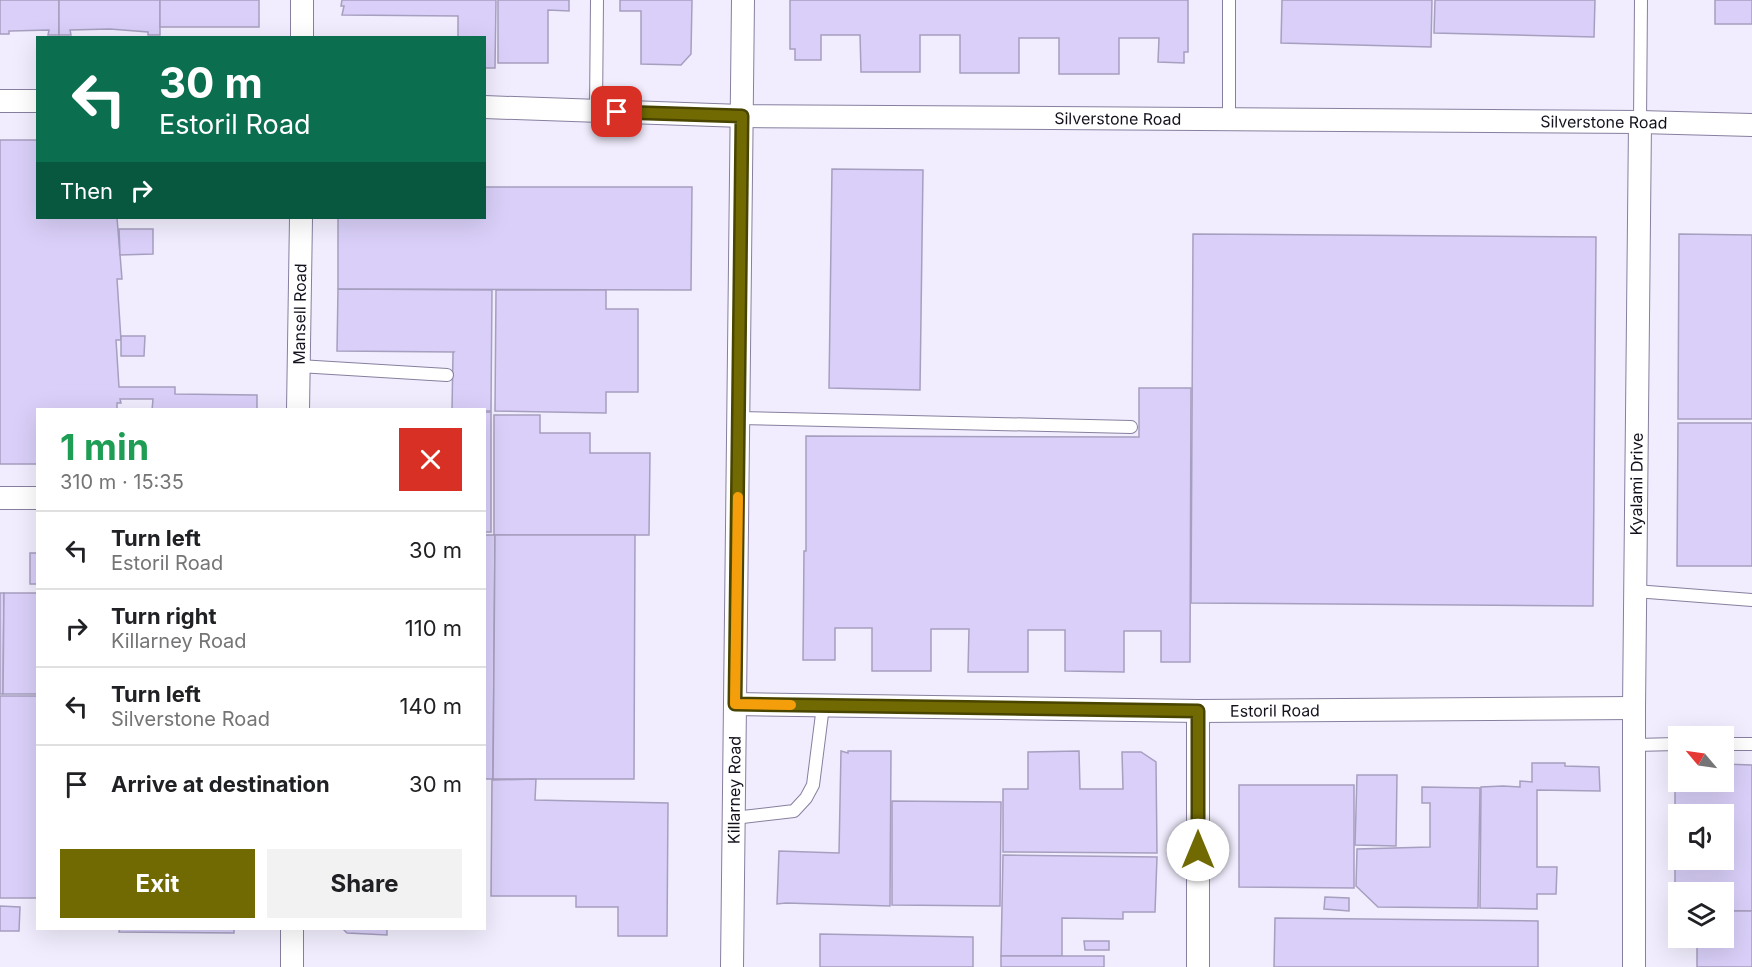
<!DOCTYPE html>
<meta charset="utf-8">
<style>
body{margin:0;font-family:Inter,sans-serif;background:#f2f2f2;color:#202124;height:100vh;display:flex;flex-direction:column;font-size:22px;white-space:nowrap}
*{box-sizing:border-box;margin:0}
p{font-size:20px;color:#757577}
.icon{flex:none;width:33px;height:33px;fill:none;stroke:currentColor;stroke-width:2;stroke-linecap:round;stroke-linejoin:round}
.map{position:relative;flex:1;overflow:hidden}
.details{position:absolute;left:36px;top:408px;width:450px;height:522px;display:flex;flex-direction:column;background:#fff;border-radius:0px;box-shadow:0 6px 24px #0002}
.details>*{flex:none}
.top-card{position:absolute;left:36px;top:36px;width:450px;height:183px;border-radius:0px;box-shadow:0 6px 24px #0002;background:#0b6e4f;color:#fff;overflow:hidden}
.needle{width:39px;rotate:299deg}
.fabs{position:absolute;left:1668px;top:726px;display:grid;gap:12px}
.fabs a{display:grid;place-items:center;width:66px;height:66px;border-radius:0px;background:#fff;box-shadow:0 6px 24px #0002;font-size:30px}
.pin{position:absolute;display:grid;place-items:center;width:51px;height:51px;color:#fff;margin:-26px;border-radius:12px;box-shadow:0 3px 9px #0006}
.me{position:absolute;width:66px;margin:-33px;rotate:0deg;stroke-linejoin:round;filter:drop-shadow(0 0 4px #0008)}
.turn{display:flex;align-items:center;gap:21px;height:126px;padding:0 24px;font-size:27px}
.turn .icon{width:78px;height:78px;stroke-width:2.5}
.turn b{display:block;font-size:42px;line-height:51px}
.then{display:flex;align-items:center;height:57px;padding:0 24px;background:#0003;gap:12px;font-size:22px}
.round{display:grid;place-items:center;flex:none;width:63px;height:63px;border-radius:0px;background:#f2f2f2}
.head{display:flex;align-items:center;justify-content:space-between;height:102px;padding:0 24px}
h1{font-size:36px;font-weight:700;line-height:45px;color:#1e9e55}
.action{display:flex;gap:12px;margin-top:auto;padding:12px 24px}
.action a{flex:1;height:69px;border-radius:0px;background:#716a02;color:#fff;font-size:24px;font-weight:700;line-height:69px;text-align:center}
.action a+a{background:#f2f2f2;color:#202124}
ul{padding:0;list-style:none}
li{display:flex;align-items:center;gap:18px;height:78px;padding:0 24px;border-top:2px solid #e0e0e0}
li div{flex:1}
li b{display:block;font-size:22px}
li em{font-style:normal}
.map>svg:first-child{display:block}
.built{fill:#f1edfe;fill-rule:evenodd}
.building{fill:#d9cff8;stroke:#a79fbf;stroke-width:1.5;fill-rule:evenodd}
.lines{fill:none;stroke-linecap:round;stroke-linejoin:round}
.service-casing{stroke:#877f9e;stroke-width:14}
.minor-casing{stroke:#877f9e;stroke-width:24}
.service{stroke:#fff;stroke-width:12}
.minor{stroke:#fff;stroke-width:22}
.route-casing{stroke:#494501;stroke-width:15}
.route{stroke:#716a02;stroke-width:10}
.slow{stroke:#f59e0b;stroke-width:10}
.labels{text-anchor:middle;stroke-width:4.5;stroke-linejoin:round;paint-order:stroke}
.street-label{font-size:16px;fill:#14111c;stroke:#fff}
</style>
<div class="map">
<svg width="1752" height="967" viewBox="0 0 1752 967">
<rect width="100%" height="100%" fill="#f9f7fe"/>
<path class="built" d="M0,0h1752v967h-1752zM38,38h446v180h-446zM38,410h446v518h-446zM1678,736h46v46h-46zM1678,814h46v46h-46zM1678,892h46v46h-46z"/>
<g class="building">
<path d="M0,0h59v35h-11l1,-5 -38,1h-2v3h-9z"/>
<path d="M59,0h101v35h-12v-3l-38,-3 -40,1 1,5h-12z"/>
<rect x="160" y="0" width="99" height="27"/>
<path d="M342,0h154l-1,68h-11v-30h-26v-22l-116,-1 2,-9h-3z"/>
<path d="M498,0h71v11l-21,-1v53h-50z"/>
<path d="M620,0h72l-1,54 -10,11 -40,-1v-53h-21z"/>
<path d="M790,0h398v52h-4v11l-26,-1 1,-24h-40v36h-60v-36h-40v35h-59v-38h-40v37h-59l-1,-37h-39v25h-26v-11h-5z"/>
<path d="M1282,0h150l-1,47 -150,-4z"/>
<path d="M1435,0h160l-1,37 -160,-4z"/>
<rect x="1715" y="0" width="37" height="24"/>
<path d="M0,140h38v78h79l5,61h-5l4,61h-5l3,47h56v7l82,1v15h-105l1,-11h-33l1,4h-4v7h-79v54h-38z"/>
<path d="M832,169l91,1 -3,220 -91,-2z"/>
<path d="M484,187h208l-1,103 -353,-1v-71h146z"/>
<path d="M119,229h34v25l-33,1z"/>
<path d="M1193,234l403,3 -3,369 -402,-3z"/>
<path d="M1679,234l73,1v184h-74z"/>
<path d="M338,289l154,1 -1,121h-7v-1h-32l1,-57 1,-1 -117,-1z"/>
<path d="M496,290h110v19h32v83h-32v21l-111,-2z"/>
<path d="M121,336h24l-1,20h-23z"/>
<path d="M1139,388h52l-1,274h-29v-31h-37v41l-59,-1v-41h-37v42h-60l1,-43h-38v42h-59v-43h-37v32h-32l1,-109h2v-115l333,1z"/>
<rect x="484" y="412" width="7" height="120"/>
<path d="M494,415h46v18h50v20h60l-1,82h-155z"/>
<path d="M1678,423h74v143h-75z"/>
<path d="M484,535h11l-2,244h-9z"/>
<path d="M495,535h140l-1,244h-141z"/>
<rect x="30" y="553" width="8" height="31"/>
<path d="M0,593h4l-1,101h-3z"/>
<path d="M4,593h34v101h-35z"/>
<rect x="0" y="696" width="38" height="202"/>
<path d="M841,751l7,2v-2h43l-1,155 -104,-3 -9,1 2,-53 60,2z"/>
<path d="M1079,751l1,38h43l-1,-37h19l15,10 1,91 -154,-1v-63h25v-37z"/>
<path d="M1532,763h33v3l34,1 1,24 -63,-1v77h20l-1,27h-19v15l-57,-1 1,-121 22,-1 17,1v-6l12,1z"/>
<path d="M1675,764h3v18h46v-18l28,1v146h-28v-19h-46v19h-3zM1678,814h46v46h-46z"/>
<path d="M1357,775h40l-1,71 -41,-1z"/>
<path d="M536,779l-1,21 133,3 -1,133h-49v-29h-42v-11h-85l1,-116z"/>
<path d="M1239,785h115v103l-115,-1z"/>
<path d="M1422,787l58,1 -2,120 -100,-1 -22,-21 1,-37 73,-2v-44h-8z"/>
<path d="M892,801l109,1 -1,104 -108,-1z"/>
<path d="M1003,855l154,2 -2,55h-32v7l-61,-1v38h-61z"/>
<path d="M1325,897l24,1v13l-25,-2z"/>
<path d="M0,906l20,1 -1,24h-19z"/>
<path d="M1724,911h28v56h-55v-29h27z"/>
<path d="M1275,918l263,3v46h-264z"/>
<path d="M120,928h114v5l-115,-1z"/>
<path d="M342,928h45v7l-40,-2z"/>
<path d="M820,934l153,3v30h-153z"/>
<path d="M1084,941h25v9h-24z"/>
<rect x="1001" y="956" width="103" height="11"/>
</g>
<g class="lines">
<defs>
<g id="service">
<path d="M596,111l1,-111"/>
<path d="M1229,120v-120"/>
<path d="M1640,122l1,-122"/>
<path d="M299,366l148,9"/>
<path d="M738,418l393,9"/>
<path d="M1635,591l117,9"/>
<path d="M1724,744h28"/>
<path d="M1634,745l44,-1"/>
<path d="M734,818l60,-7 12,-13 7,-13 10,-79"/>
</g>
<g id="minor">
<path d="M302,0v38"/>
<path d="M0,101h38"/>
<path id="s1" d="M484,107l258,9 898,6 112,3"/>
<path id="s2" d="M298,410l3,-192"/>
<path d="M0,498h38"/>
<path id="s3" d="M735,704l463,7 436,-3"/>
<path d="M292,967v-39"/>
<path id="s4" d="M732,967l11,-967"/>
<path d="M1198,967v-256"/>
<path id="s5" d="M1634,967v-259l6,-586"/>
</g>
</defs>
<use href="#service" class="service-casing"/>
<use href="#minor" class="minor-casing"/>
<use href="#service" class="service"/>
<use href="#minor" class="minor"/>
</g>
<g class="lines">
<defs>
<path id="route" d="M617,112l125,4 -7,588 463,7v139"/>
</defs>
<use href="#route" class="route-casing"/>
<use href="#route" class="route"/>
<path class="slow" d="M738,497l-3,207 56,1"/>
</g>
<g class="labels">
<g class="street-label">
<text dy="6" stroke="none"><textPath href="#s1" startOffset="634">Silverstone Road</textPath></text>
<text dy="6" stroke="none"><textPath href="#s1" startOffset="1120">Silverstone Road</textPath></text>
<text dy="6" stroke="none"><textPath href="#s2" startOffset="96">Mansell Road</textPath></text>
<text dy="6" stroke="none"><textPath href="#s5" startOffset="483">Kyalami Drive</textPath></text>
<text dy="6" stroke="none"><textPath href="#s3" startOffset="540">Estoril Road</textPath></text>
<text dy="6" stroke="none"><textPath href="#s4" startOffset="177">Killarney Road</textPath></text>
</g>
</g>
</svg>
<div class="fabs">
<a><svg class="needle" viewBox="-14 -14 28 28"><path d="M0-13l5 13h-10z" fill="#e53935"/><path d="M0 13l5-13h-10z" fill="#757577"/></svg></a>
<a><svg class="icon" aria-label="sound" viewBox="0 0 24 24"><path d="M4 9h4l5-4v14l-5-4H4zM17 9q2 3 0 6"/></svg></a>
<a><svg class="icon" aria-label="layers" viewBox="0 0 24 24"><path d="M12 4l9 5-9 5-9-5zM3 14l9 5 9-5"/></svg></a>
</div>
<div class="pin" style="left:617px;top:112px;background:#d93025"><svg class="icon" aria-label="arrive" viewBox="0 0 24 24"><path d="M6 21V4h12l-3 4 3 4H6"/></svg></div>
<svg class="me" style="left:1198px;top:850px" viewBox="-20 -20 40 40"><circle r="19" fill="#fff"/><path d="M0-13L10 11 0 6-10 11z" fill="#716a02"/></svg>
<div class="top-card">
<div class="turn"><svg class="icon" aria-label="left" viewBox="0 0 24 24"><path d="M17 20v-9H6M10 6l-5 5 5 5"/></svg><div><b>30 m</b>Estoril Road</div></div>
<div class="then">Then<svg class="icon" aria-label="right" viewBox="0 0 24 24"><path d="M7 20v-9h11M14 6l5 5-5 5"/></svg></div>
</div>
<section class="details">
<div class="head"><div><h1>1 min</h1><p>310 m · 15:35</p></div><a class="round" style="background:#d93025;color:#fff"><svg class="icon" aria-label="close" viewBox="0 0 24 24"><path d="M6 6l12 12M18 6L6 18"/></svg></a></div>
<ul>
<li><svg class="icon" aria-label="left" viewBox="0 0 24 24"><path d="M17 20v-9H6M10 6l-5 5 5 5"/></svg><div><b>Turn left</b><p>Estoril Road</p></div><em>30 m</em></li>
<li><svg class="icon" aria-label="right" viewBox="0 0 24 24"><path d="M7 20v-9h11M14 6l5 5-5 5"/></svg><div><b>Turn right</b><p>Killarney Road</p></div><em>110 m</em></li>
<li><svg class="icon" aria-label="left" viewBox="0 0 24 24"><path d="M17 20v-9H6M10 6l-5 5 5 5"/></svg><div><b>Turn left</b><p>Silverstone Road</p></div><em>140 m</em></li>
<li><svg class="icon" aria-label="arrive" viewBox="0 0 24 24"><path d="M6 21V4h12l-3 4 3 4H6"/></svg><div><b>Arrive at destination</b></div><em>30 m</em></li>
</ul>
<div class="action"><a>Exit</a><a>Share</a></div>
</section>
</div>
